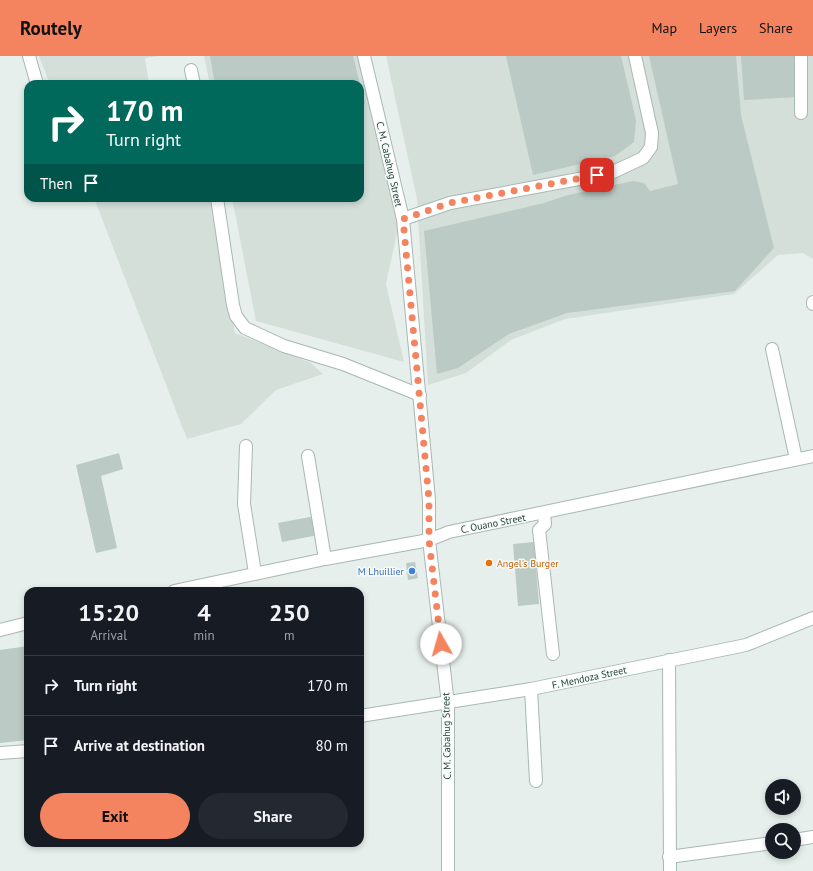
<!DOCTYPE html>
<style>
body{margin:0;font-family:"PT Sans",sans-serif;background:#242831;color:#f1f3f6;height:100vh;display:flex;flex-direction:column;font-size:15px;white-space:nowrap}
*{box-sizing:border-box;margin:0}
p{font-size:13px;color:#9ea1a6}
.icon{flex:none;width:22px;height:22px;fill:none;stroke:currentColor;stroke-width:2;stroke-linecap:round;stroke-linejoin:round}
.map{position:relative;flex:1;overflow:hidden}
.sheet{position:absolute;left:24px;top:531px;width:340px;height:260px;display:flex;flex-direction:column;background:#171b24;border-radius:12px;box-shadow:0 2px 6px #0003}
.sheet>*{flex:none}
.banner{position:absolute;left:24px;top:24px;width:340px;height:122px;border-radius:12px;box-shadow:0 2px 6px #0003;background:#00695c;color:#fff;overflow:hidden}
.controls{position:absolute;left:765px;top:723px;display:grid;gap:8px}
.controls a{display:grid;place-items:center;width:36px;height:36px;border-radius:50%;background:#171b24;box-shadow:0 2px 6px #0003;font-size:20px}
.pin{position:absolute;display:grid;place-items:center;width:34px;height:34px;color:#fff;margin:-17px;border-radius:8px;box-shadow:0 2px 6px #0006}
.me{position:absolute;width:44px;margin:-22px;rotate:353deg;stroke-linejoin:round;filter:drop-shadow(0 0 3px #0008)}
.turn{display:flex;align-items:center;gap:14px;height:84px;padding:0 16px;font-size:18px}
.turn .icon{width:52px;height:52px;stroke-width:2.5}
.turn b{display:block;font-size:28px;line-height:34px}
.then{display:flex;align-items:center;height:38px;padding:0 16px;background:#0003;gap:8px;font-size:15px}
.eta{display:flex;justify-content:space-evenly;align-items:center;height:68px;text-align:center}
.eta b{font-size:24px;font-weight:800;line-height:28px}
.action{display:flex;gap:8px;margin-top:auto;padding:8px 16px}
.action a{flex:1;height:46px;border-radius:24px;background:#f4845f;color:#111;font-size:16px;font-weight:800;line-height:46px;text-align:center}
.action a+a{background:#242831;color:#f1f3f6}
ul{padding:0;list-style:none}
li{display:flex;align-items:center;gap:12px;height:60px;padding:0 16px;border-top:1px solid #363941}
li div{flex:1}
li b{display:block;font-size:15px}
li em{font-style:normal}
header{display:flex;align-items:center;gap:24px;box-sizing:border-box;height:56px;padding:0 20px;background:#f4845f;color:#111}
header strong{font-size:19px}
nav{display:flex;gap:22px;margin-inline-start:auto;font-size:14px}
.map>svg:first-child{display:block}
.built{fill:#d4dfda}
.building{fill:#bbcac4}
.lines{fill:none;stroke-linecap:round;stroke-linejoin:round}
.minor-casing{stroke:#a8b8b2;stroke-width:14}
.minor{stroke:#fff;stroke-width:12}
.route{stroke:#f4845f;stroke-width:7;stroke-dasharray:0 12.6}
.food-dot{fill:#e8710a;stroke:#f7fbf9;stroke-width:1.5}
.shop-dot{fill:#3f7fe0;stroke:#f7fbf9;stroke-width:1.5}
.labels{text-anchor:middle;stroke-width:3;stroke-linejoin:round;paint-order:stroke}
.street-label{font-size:10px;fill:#24423a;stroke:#f7fbf9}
.food-label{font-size:10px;fill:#c56008;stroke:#f7fbf9;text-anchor:start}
.shop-label{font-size:10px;fill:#366cbe;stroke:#f7fbf9;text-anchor:end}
</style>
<header>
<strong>Routely</strong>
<nav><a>Map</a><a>Layers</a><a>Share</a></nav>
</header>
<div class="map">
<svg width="813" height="815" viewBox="0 0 813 815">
<rect width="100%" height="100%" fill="#e6efeb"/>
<g class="built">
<path d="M39,0h120l-14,2 4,26h-99z"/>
<path d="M204,0h156l38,172 -12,56 18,78 -148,-41 -24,-123h128v-114h-150z"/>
<path d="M386,0h427v203l-10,-6 -25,2 -44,39 -169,25 -54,21 -45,33 -38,12 -11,-186z"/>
<path d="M94,142h116l25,135 76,30 12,11 -47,16 -35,34 -54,15z"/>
</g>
<g class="building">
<path d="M210,0h143l7,28h-145z"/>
<path d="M506,0h115l15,64 -2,22 -19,14 -82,19z"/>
<path d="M649,0h87l5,59 33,133 -39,43 -168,22 -58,21 -51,34 -21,6 -13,-143 120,-28 24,-8 65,-14 11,2 6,8 28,-7z"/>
<path d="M741,0h56l2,41 -55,3z"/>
<path d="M360,30l5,18h-5z"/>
<path d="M119,397l4,16 -22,7 16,72 -21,5 -20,-88z"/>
<path d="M315,460l3,19 -36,7 -4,-19z"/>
<path d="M534,486l5,62 -21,2 -5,-62z"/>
<path d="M415,506l3,16 -10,2 -2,-17z"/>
<path d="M28,590v94l-28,3v-93z"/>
</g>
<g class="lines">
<defs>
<g id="minor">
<path d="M29,0l8,28"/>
<path d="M364,0l39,163 26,281v40l19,164v167"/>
<path d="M801,0v57"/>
<path d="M191,14l3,14"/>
<path d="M217,142l16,107 3,11 9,12 39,18 59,18 77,31"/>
<path d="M403,163l47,-16 161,-30 32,-15 8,-11 1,-14 -17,-77"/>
<path d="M813,246v2"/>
<path d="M772,293l24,110"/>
<path d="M246,390l-2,58 11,69"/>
<path d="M308,400l17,103"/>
<path d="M544,457l1,11 -6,6 14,124"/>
<path d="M174,535l151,-32 104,-19 20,-8 364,-76"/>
<path d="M0,574l28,-7"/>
<path d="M669,604l1,211"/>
<path d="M531,633l5,92"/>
<path d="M360,660l171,-27 215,-44 67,-27"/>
<path d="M0,697l28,-2"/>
<path d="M794,784l19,-3"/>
<path d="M669,801l103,-14"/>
</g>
</defs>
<use href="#minor" class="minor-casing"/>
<use href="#minor" class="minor"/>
</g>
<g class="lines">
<path class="route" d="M441,588l-12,-104v-40l-26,-281 47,-16 147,-28"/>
</g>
<circle class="food-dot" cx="489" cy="507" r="4"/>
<circle class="shop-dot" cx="412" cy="515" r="4"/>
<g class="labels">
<g class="street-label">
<text transform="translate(390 108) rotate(77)" y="4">C. M. Cabahug Street</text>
<text transform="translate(493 467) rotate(-11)" y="4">C. Ouano Street</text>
<text transform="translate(589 621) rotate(-12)" y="4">F. Mendoza Street</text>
<text transform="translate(446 680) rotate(-91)" y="4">C. M. Cabahug Street</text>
</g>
<g class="food-label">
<text x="497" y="511">Angel's Burger</text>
</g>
<g class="shop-label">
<text x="404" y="519">M Lhuillier</text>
</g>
</g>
</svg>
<div class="controls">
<a><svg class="icon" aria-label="sound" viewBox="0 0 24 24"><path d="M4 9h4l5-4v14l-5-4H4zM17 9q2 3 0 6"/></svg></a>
<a><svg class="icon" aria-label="search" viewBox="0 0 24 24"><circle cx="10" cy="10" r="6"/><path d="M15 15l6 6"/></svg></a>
</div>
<div class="pin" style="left:597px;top:119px;background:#d93025"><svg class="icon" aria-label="arrive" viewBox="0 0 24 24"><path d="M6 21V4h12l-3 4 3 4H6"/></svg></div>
<svg class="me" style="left:441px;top:588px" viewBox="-20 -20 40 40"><circle r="19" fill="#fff"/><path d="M0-13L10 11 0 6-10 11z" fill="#f4845f"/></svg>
<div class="banner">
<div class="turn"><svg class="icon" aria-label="right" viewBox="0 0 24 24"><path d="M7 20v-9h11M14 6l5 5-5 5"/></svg><div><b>170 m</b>Turn right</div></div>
<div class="then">Then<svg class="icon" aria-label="arrive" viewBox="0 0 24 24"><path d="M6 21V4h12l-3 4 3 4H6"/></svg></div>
</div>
<section class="sheet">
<div class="eta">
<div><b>15:20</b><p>Arrival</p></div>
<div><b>4</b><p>min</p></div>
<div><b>250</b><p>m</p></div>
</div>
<ul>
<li><svg class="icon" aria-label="right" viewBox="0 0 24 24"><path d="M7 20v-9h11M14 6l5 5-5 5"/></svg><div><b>Turn right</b></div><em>170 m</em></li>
<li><svg class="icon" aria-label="arrive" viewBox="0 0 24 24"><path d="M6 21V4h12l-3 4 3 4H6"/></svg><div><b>Arrive at destination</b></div><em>80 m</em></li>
</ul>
<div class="action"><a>Exit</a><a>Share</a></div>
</section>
</div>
